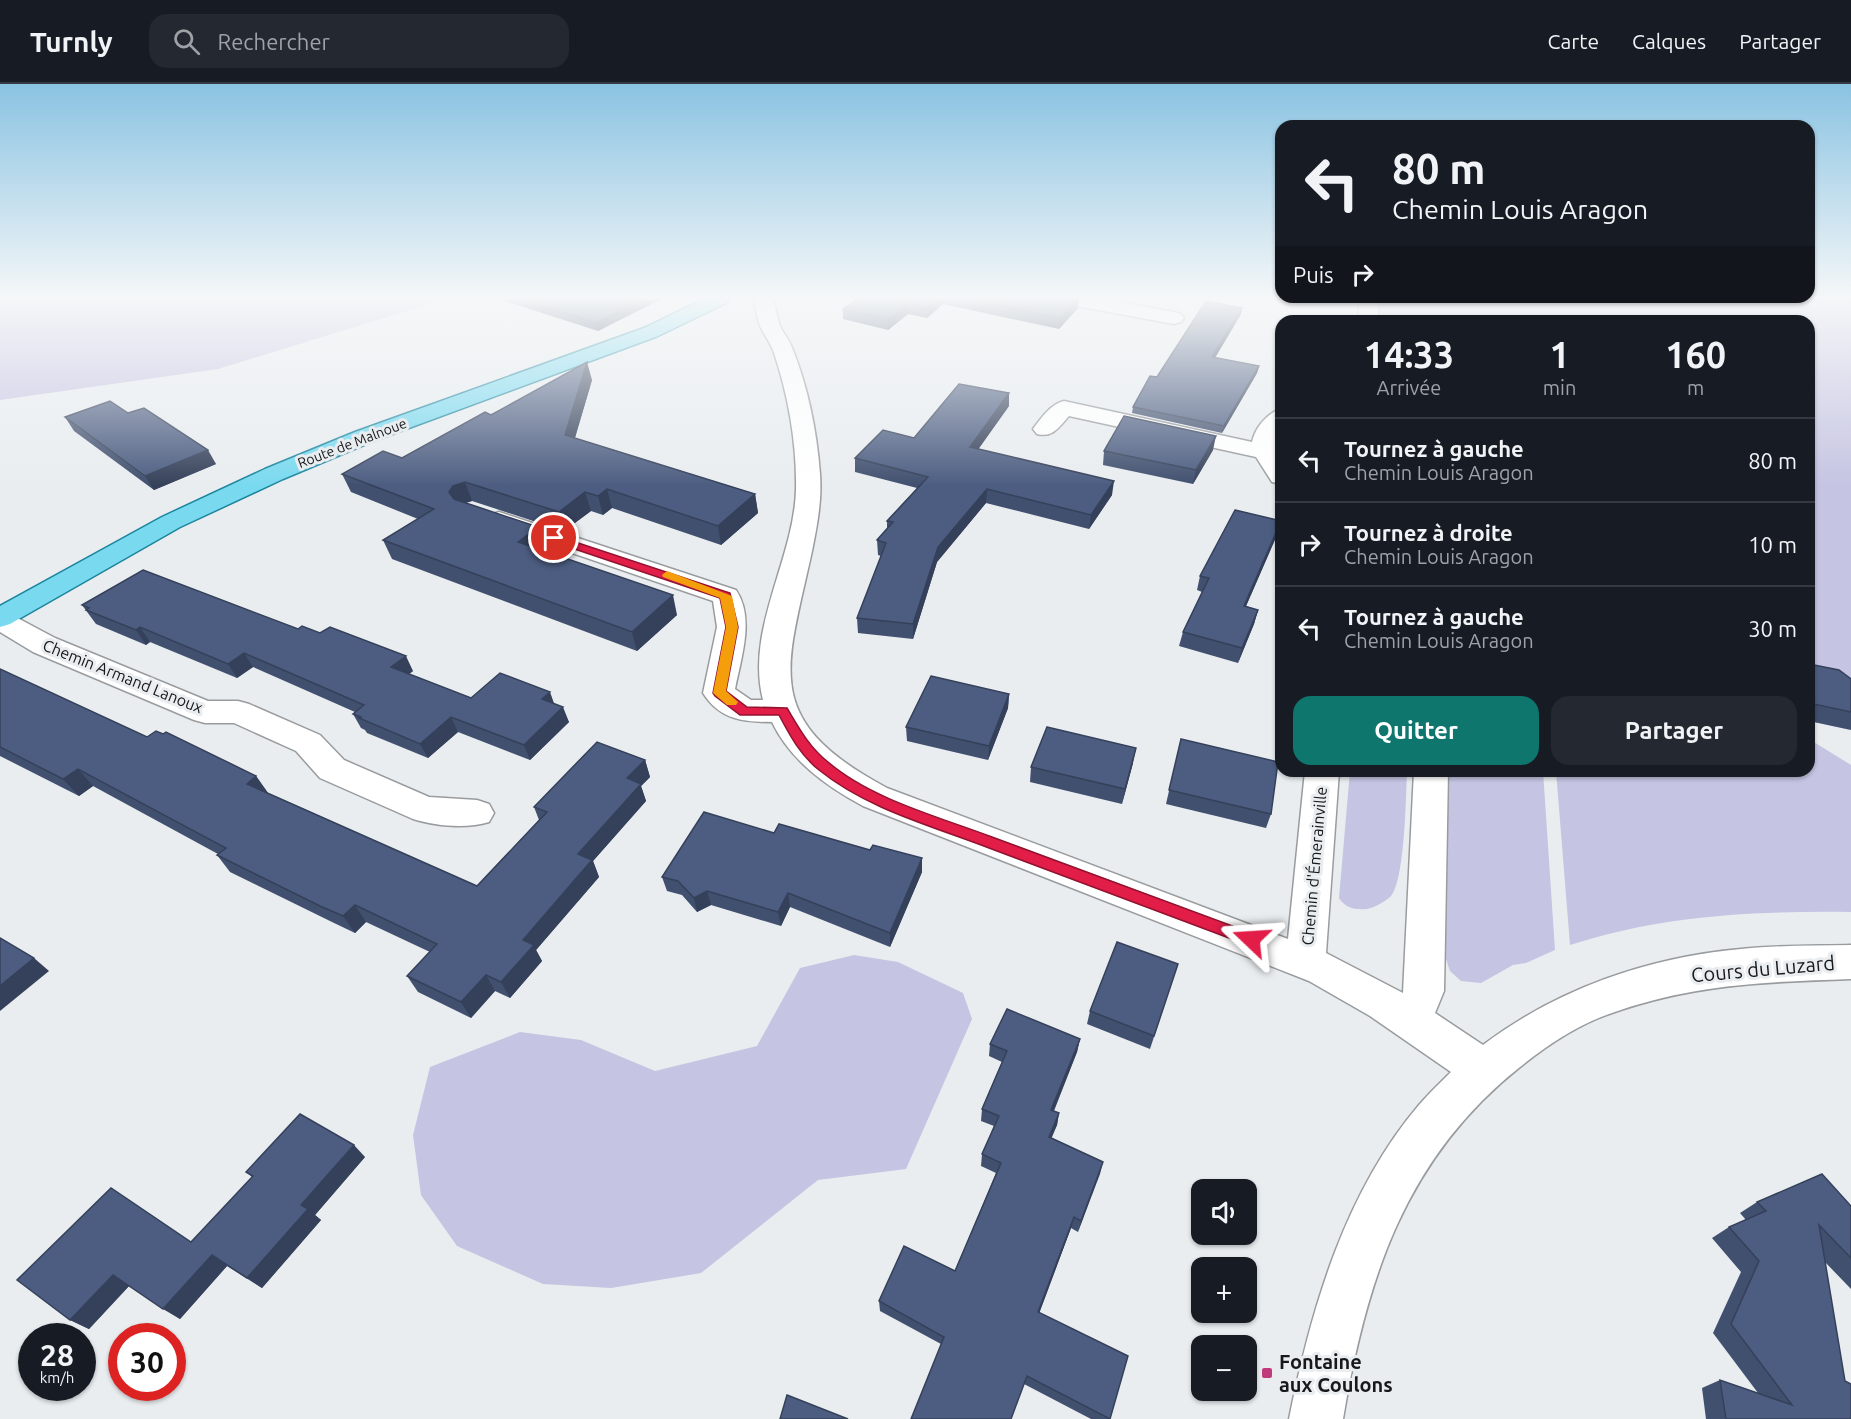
<!DOCTYPE html>
<html lang="fr">
<meta charset="utf-8">
<style>
body{margin:0;font-family:Ubuntu,sans-serif;background:#242831;color:#f1f3f6;height:100vh;display:flex;flex-direction:column;font-size:22px;white-space:nowrap}
*{box-sizing:border-box;margin:0}
p{font-size:20px;color:#9ea1a6}
.icon{flex:none;width:33px;height:33px;fill:none;stroke:currentColor;stroke-width:2;stroke-linecap:round;stroke-linejoin:round}
.map{position:relative;flex:1;overflow:hidden}
.panel{position:absolute;left:1275px;top:231px;width:540px;height:462px;display:flex;flex-direction:column;background:#171b24;border-radius:18px;box-shadow:0 2px 4px #0004}
.panel>*{flex:none}
.banner{position:absolute;left:1275px;top:36px;width:540px;height:183px;border-radius:18px;box-shadow:0 2px 4px #0004;background:#171b24;color:#f1f3f6;overflow:hidden}
.controls{position:absolute;left:1191px;top:1095px;display:grid;gap:12px}
.controls a{display:grid;place-items:center;width:66px;height:66px;border-radius:12px;background:#171b24;box-shadow:0 2px 4px #0004;font-size:30px}
.speed{position:absolute;left:18px;top:1239px;display:flex;gap:12px;font-size:30px;font-weight:700;text-align:center}
.speed>*{display:grid;place-content:center;width:78px;height:78px;border-radius:50%;background:#171b24;box-shadow:0 2px 4px #0004;line-height:1}
.speed small{font-size:15px;font-weight:400}
.speed .limit{border:9px solid #d22;background:#fff;color:#111}
.pin{position:absolute;display:grid;place-items:center;width:51px;height:51px;color:#fff;margin:-26px;border:3px solid #fff;border-radius:50%;box-shadow:0 2px 6px #0007}
.me{position:absolute;width:66px;margin:-33px;rotate:290deg;stroke-linejoin:round;filter:drop-shadow(0 0 4px #0008)}
.turn{display:flex;align-items:center;gap:21px;height:126px;padding:0 18px;font-size:27px}
.turn .icon{width:78px;height:78px;stroke-width:2.5}
.turn b{display:block;font-size:42px;line-height:51px}
.then{display:flex;align-items:center;height:57px;padding:0 18px;background:#0003;gap:12px;font-size:22px}
.eta{display:flex;justify-content:space-evenly;align-items:center;height:102px;text-align:center}
.eta b{font-size:36px;font-weight:700;line-height:42px}
.cta{display:flex;gap:12px;margin-top:auto;padding:12px 18px}
.cta a{flex:1;height:69px;border-radius:18px;background:#0f766e;color:#fff;font-size:24px;font-weight:700;line-height:69px;text-align:center}
.cta a+a{background:#242831;color:#f1f3f6}
ul{padding:0;list-style:none}
li{display:flex;align-items:center;gap:18px;height:84px;padding:0 18px;border-top:2px solid #363941}
li div{flex:1}
li b{display:block;font-size:22px}
li em{font-style:normal}
header{display:flex;align-items:center;gap:36px;box-sizing:border-box;height:84px;padding:0 30px;background:#171b24;border-bottom:2px solid #363941}
header strong{font-size:28px}
nav{display:flex;gap:33px;margin-inline-start:auto;font-size:21px}
.search{width:420px;height:54px;background:#242831;display:flex;align-items:center;gap:15px;box-sizing:border-box;padding:0 21px;border-radius:18px;color:#9ea1a6;font-size:22px}
.map>svg:first-child{display:block}
.green{fill:#c5c4e2}
.lines{fill:none;stroke-linecap:round;stroke-linejoin:round}
.minor-casing{stroke:#999c9f;stroke-width:3}
.major-casing{stroke:#1c859e;stroke-width:3}
.minor{fill:#fff;fill-rule:evenodd}
.major{fill:#79d9ef;fill-rule:evenodd}
.wall{fill:#41506f}
.shaded-wall{fill:#35415a}
.building{fill:#4c5d81;stroke:#35415a;stroke-width:1.5}
.route{fill:#e11d48;stroke:#92132f;stroke-width:1.5}
.slow{fill:#f59e0b}
.poi-dot{fill:#c03a7c;stroke:#e9edf0;stroke-width:2}
.labels{text-anchor:middle;stroke-width:6;stroke-linejoin:round;paint-order:stroke}
.far-street-label{font-size:14px;fill:#171819;stroke:#e9edf0}
.street-label{font-size:16px;fill:#171819;stroke:#e9edf0}
.near-street-label{font-size:20px;fill:#171819;stroke:#e9edf0}
.near-poi-label{font-size:20px;font-weight:bold;fill:#171819;stroke:#e9edf0;text-anchor:start}
</style>
<header>
<strong>Turnly</strong>
<div class="search"><svg class="icon" aria-label="search" viewBox="0 0 24 24"><circle cx="10" cy="10" r="6"/><path d="M15 15l6 6"/></svg>Rechercher</div>
<nav><a>Carte</a><a>Calques</a><a>Partager</a></nav>
</header>
<div class="map">
<svg width="1851" height="1335" viewBox="0 0 1851 1335">
<rect width="100%" height="100%" fill="#e9edf0"/>
<g class="green">
<path d="M0,215h446l-228,70 -218,31z"/>
<path d="M1375,215h476v431l-42,-9v-400h-434z"/>
<path d="M1809,655l42,26v147c-98,-1 -187,3 -281,33l-14,-174h253z"/>
<path d="M1350,687h57c-1,24 -2,109 -16,125 -5,5 -17,12 -24,13 -12,1 -22,-1 -28,-11z"/>
<path d="M1449,687h94l12,179 -29,13 -13,2 -32,18 -20,-2 -11,-10 -10,-30z"/>
<path d="M854,871l44,7 65,31 9,26 -66,150 -88,11 -117,93 -90,15 -68,-4 -86,-38 -36,-51 -8,-60 17,-68 90,-35 61,8 74,31 102,-25 43,-78z"/>
</g>
<g class="lines">
<defs>
<g id="minor">
<path d="M754,215h19c3,10 4,21 9,31 4,6 8,12 11,20 15,38 24,83 27,124 2,27 -3,52 -8,77 -26,120 -52,169 75,237l401,151 17,-168h34l-13,182 77,40 11,-222h34l-4,220 -9,22 48,32c74,-56 166,-88 258,-96 37,-4 73,-3 110,-4v34c-86,3 -159,5 -242,35 -32,11 -63,32 -89,53 -115,91 -154,213 -177,352h-54c22,-110 56,-227 130,-314 10,-12 22,-23 32,-33l-81,-56 -61,-35 -446,-175c-37,-20 -72,-45 -91,-84 -28,0 -52,-2 -69,-29l14,-66 -4,-26 -223,-76 -4,-5 4,-5 9,-3 9,3 228,75c19,28 5,68 -1,99l16,11h12c-18,-71 31,-140 33,-210 1,-46 -8,-97 -23,-140 -3,-7 -7,-13 -11,-20 -5,-9 -6,-21 -8,-31z"/>
<path d="M1061,215h41l72,13 7,2 3,4 -3,4 -7,2 -103,-19 -7,-2z"/>
<path d="M1360,215h18v22h-20z"/>
<path d="M1064,317l188,41c3,-14 15,-29 29,-33v20l-6,11v6l6,14v24l-9,-2 -16,-25 -187,-41c-10,11 -16,22 -32,18l-4,-5c8,-11 18,-25 31,-28z"/>
<path d="M0,527l10,3 45,24 153,63h30l11,3 71,31 24,25 85,37 48,3 12,4 5,9 -5,9c-22,7 -54,4 -76,-3l-93,-41 -24,-27 -62,-28h-29l-11,-3 -161,-68 -33,-20z"/>
</g>
<path id="major" d="M704,215h25l-3,4 -68,33 -287,106 -88,37 -103,48 -170,97 -10,3v-21l162,-89 103,-48 90,-37 289,-104z"/>
</defs>
<use href="#minor" class="minor-casing"/>
<use href="#major" class="major-casing"/>
<use href="#minor" class="minor"/>
<use href="#major" class="major"/>
</g>
<g class="wall">
<path d="M499,215h162l-63,32z"/>
<path d="M858,215h221l-1,9 -19,21 -116,-25 -16,14 -19,-4 -20,16 -45,-11v-10z"/>
<path d="M1241,230l-26,44 44,8 -2,7 -35,60 -90,-20 1,-6 24,-30z"/>
<path d="M592,296l-17,58 180,56 3,19 -37,32 -109,-37 -9,7 -12,-4 -27,20 -92,-30 -7,2 80,43 -5,4 137,65 -40,36 -245,-92 -9,-19 35,-21 -67,-27 -9,-18 60,-16 89,-43z"/>
<path d="M1009,322l-31,43 134,46 -23,34 -103,-26 -49,59 -24,77 -55,-6 -1,-15 24,-62 -3,-1 -1,-15 10,-11v-8l30,-33 -62,-16v-14z"/>
<path d="M128,329l88,51 -62,26 -80,-59 -9,-14z"/>
<path d="M1213,366l-20,34 -90,-19 1,-14z"/>
<path d="M1277,451l-31,71 12,4 -4,14 -16,39 -59,-17 4,-14 19,-40 -5,-2 3,-14z"/>
<path d="M82,521l216,24 115,42 -4,3 62,24 83,5 15,19 -39,38 -72,-28 -30,26 -61,-25 -2,-3 -4,-2 -8,-14 2,-2 -102,-45 -16,11 -87,-36 -4,3 -50,-21z"/>
<path d="M1809,580l42,15v51l-42,-9z"/>
<path d="M0,585l147,68 109,39 12,17 209,93 62,-66 -5,-13 111,-47 5,17 -9,9 5,15 -53,60 6,16 -63,73 6,11 -32,37 -15,-7 -24,27 -53,-26 -11,-16 23,-24 -64,-30 -11,11 -23,-11 -102,-50 -13,-17 1,-1 -125,-68 -14,10 -79,-40z"/>
<path d="M1009,610l-1,14 -20,52 -81,-19 -1,-14z"/>
<path d="M1181,655l90,75 -5,14 -100,-24z"/>
<path d="M1133,679l-11,41 -92,-22 1,-15z"/>
<path d="M774,749l148,39 -32,75 -100,-40 -9,19 -70,-21 -14,7 -15,-17 -15,-4 -5,-14z"/>
<path d="M1178,880l-28,85 -63,-25 3,-13z"/>
<path d="M1080,955l-3,13 -23,59 5,2 -2,12 -6,13 52,24 -25,70 -7,-4 -32,85 70,106h-18l-67,-35 -83,-40 -61,-33 -1,-10 76,-30 41,-98 -15,-7 1,-12 12,-28 -13,-5 1,-12 20,-47 -13,-6 1,-12z"/>
<path d="M365,1073l-50,58 6,5 -59,68 -35,-22 -47,53 -51,-33 -40,43 -19,-9 121,-78 61,-65 -6,-5z"/>
<path d="M1757,1118l94,4v83l-26,-27 26,157h-145l-4,-31 18,-8 38,13 -45,-60 28,-61 -29,-34 17,-11 17,-7 -6,-7z"/>
</g>
<g class="shaded-wall">
<path d="M643,215h18l-63,32 -2,-8z"/>
<path d="M937,215h6v5l-16,14v-10z"/>
<path d="M1078,215h1l-1,9 -19,21 1,-11z"/>
<path d="M908,220v10l-20,16v-11z"/>
<path d="M1242,224l-1,6 -30,50 1,-7z"/>
<path d="M587,278l5,18 -22,74 -5,-19z"/>
<path d="M1259,282l-2,7 -35,60 2,-7z"/>
<path d="M1009,309v13l-39,55v-14z"/>
<path d="M1216,352l-3,14 -20,34 3,-14z"/>
<path d="M208,366l8,14 -62,26 -9,-14z"/>
<path d="M1114,397l-2,14 -23,34 2,-14z"/>
<path d="M465,398l7,19 -12,4 -4,6 -7,-19 4,-6z"/>
<path d="M607,405l5,19 -9,7 -5,-19z"/>
<path d="M987,405l-1,14 -49,59 -24,77v-15l25,-77z"/>
<path d="M585,408l6,19 -27,20 -5,-19z"/>
<path d="M755,410l3,19 -37,32 -3,-19z"/>
<path d="M1281,438l-4,13 -37,85 4,-14z"/>
<path d="M538,443l7,19 -20,15 -7,-19z"/>
<path d="M673,511l4,20 -40,36 -5,-19z"/>
<path d="M1258,526l-4,14 -16,39 4,-15z"/>
<path d="M140,543l10,15 -4,3 -10,-15z"/>
<path d="M244,569l9,14 -16,11 -9,-14z"/>
<path d="M406,572l7,15 -14,11 -8,-15z"/>
<path d="M550,608l5,14 -13,-7z"/>
<path d="M1009,610l-1,14 -20,52 1,-14z"/>
<path d="M563,623l6,15 -39,38 -6,-15z"/>
<path d="M451,633l7,15 -30,26 -8,-14z"/>
<path d="M1136,664l-3,15 -11,41 3,-15z"/>
<path d="M645,676l5,17 -9,9 5,15 -53,60 6,16 -63,73 6,11 -32,37 -9,-16 22,-42 55,-86 49,-76z"/>
<path d="M78,685l15,17 -14,10 -16,-17z"/>
<path d="M256,692l12,17 -21,-9z"/>
<path d="M922,774v14l-32,75v-14z"/>
<path d="M707,807l4,14 -14,7 -3,-14z"/>
<path d="M788,809l2,14 -9,19 -3,-14z"/>
<path d="M355,821l11,17 -11,11 -12,-17z"/>
<path d="M34,874l15,13 -49,40v-25z"/>
<path d="M486,891l9,16 -24,27 -10,-16z"/>
<path d="M1080,955l-3,13 -28,70 2,-12z"/>
<path d="M1059,1029l-2,12 -10,24 2,-12z"/>
<path d="M354,1061l11,12 -50,58 6,5 -59,68 -15,-10 54,-73z"/>
<path d="M1103,1078l-3,12 -22,58 3,-11z"/>
<path d="M1074,1133l-3,11 -35,94 2,-10z"/>
<path d="M212,1171l15,11 -47,53 -17,-10z"/>
<path d="M113,1191l17,10 -41,44 -19,-9z"/>
</g>
<g class="building">
<path d="M522,215h121l-47,24z"/>
<path d="M858,215h79l-10,9 -19,-4 -20,15 -45,-10z"/>
<path d="M967,215h111l-18,19z"/>
<path d="M1206,217l36,7 -30,49 47,9 -35,60 -91,-19 17,-31 7,1z"/>
<path d="M587,278l-22,73 190,59 -37,32 -111,-37 -9,7 -13,-4 -26,20 -94,-30 -12,4 -4,6 5,7 84,28 -20,15 155,53 -41,37 -249,-92 51,-31 -92,-35 41,-23 19,7 83,-46 6,3z"/>
<path d="M959,300l50,9 -39,54 144,34 -23,34 -104,-26 -49,58 -25,77 -56,-6 29,-75 -9,-3 16,-18 -6,-1 41,-44 -73,-19 28,-28 31,8z"/>
<path d="M110,317l18,12 16,-5 64,42 -63,26 -80,-59z"/>
<path d="M1124,332l92,20 -20,34 -92,-19z"/>
<path d="M1235,426l46,11 -37,85 14,4 -16,38 -59,-16 26,-54 -9,-2z"/>
<path d="M143,486l155,59 4,-3 18,7 10,-6 76,29 -15,11 80,31 29,-25 50,19 -8,7 21,8 -39,38 -73,-28 -31,27 -61,-26 2,-1 -8,-3 11,-9 -120,-52 -16,11 -88,-37 -4,3 -50,-20 3,-2 -7,-3z"/>
<path d="M1809,580l30,6 12,9v33l-42,-9z"/>
<path d="M0,585l147,68 9,-6 7,3 3,-2 90,44 -9,8 230,102 70,-74 -13,-5 63,-65 48,18 -18,18 14,6 -63,70 14,6 -69,80 11,5 -33,37 -15,-7 -25,27 -54,-26 30,-32 -82,-39 -12,11 -23,-10 -103,-51 9,-7 -148,-79 -15,10 -63,-32z"/>
<path d="M931,592l78,18 -20,52 -83,-19z"/>
<path d="M1047,643l89,21 -11,41 -94,-22z"/>
<path d="M1181,655l97,23 -7,52 -102,-24z"/>
<path d="M704,728l70,21 5,-9 91,26 3,-5 49,13 -32,75 -102,-40 -10,19 -71,-21 -13,7 -16,-17 -16,-4z"/>
<path d="M0,854l34,20 -34,28z"/>
<path d="M1117,858l61,22 -24,72 -64,-25z"/>
<path d="M1007,925l73,30 -29,71 8,3 -10,24 54,25 -22,59 -7,-4 -36,95 90,44 -18,63 -83,-43 -16,43h-100l33,-82 -65,-36 25,-55 51,25 46,-108 -19,-9 17,-38 -17,-7 25,-58 -17,-7z"/>
<path d="M300,1030l54,31 -53,60 7,4 -61,69 -35,-23 -49,54 -50,-34 -43,45 -53,-40 94,-92 80,54 62,-66 -7,-4z"/>
<path d="M1822,1090l29,32v52l-32,-33 26,156 6,3v35h-125l-6,-39 72,25 -61,-81 28,-63 -30,-34 37,-16 -9,-9z"/>
<path d="M787,1311l61,24h-68z"/>
</g>
<linearGradient id="sky" x2="0" y2="1"><stop stop-color="#8ac3e2"/><stop offset="0.53" stop-color="#f5f7f8"/><stop offset="1" stop-color="#f5f7f8" stop-opacity="0"/></linearGradient>
<rect width="1851" height="402" fill="url(#sky)"/>
<path class="route" d="M554,451l176,58 8,34 -12,64 21,16 40,1c12,20 22,39 41,54 43,37 111,55 164,75 88,32 176,65 265,98l2,4 -2,5 -6,2 -6,-2c-85,-32 -171,-64 -256,-96 -57,-22 -122,-39 -170,-78 -18,-14 -29,-34 -40,-55h-39l-25,-19 -2,-3 13,-66 -6,-29 -169,-57 -2,-3z"/>
<path class="slow" d="M667,487l65,25 6,31 -12,64 12,11 -2,3h-9l-14,-12 13,-66 -6,-29 -57,-21 -1,-2z"/>
<rect class="poi-dot" x="1261" y="1283" width="12" height="12" rx="3"/>
<g class="labels">
<g class="far-street-label">
<text transform="translate(352 359) rotate(-21)" y="5">Route de Malnoue</text>
</g>
<g class="street-label">
<text transform="translate(123 592) rotate(22)" y="6">Chemin Armand Lanoux</text>
<text transform="translate(1314 782) rotate(-85)" y="6">Chemin d'Émerainville</text>
</g>
<g class="near-street-label">
<text transform="translate(1763 885) rotate(-5)" y="7">Cours du Luzard</text>
</g>
<g class="near-poi-label">
<text x="1279" y="1285">Fontaine<tspan x="1279" dy="23">aux Coulons</tspan></text>
</g>
</g>
</svg>
<div class="controls">
<a><svg class="icon" aria-label="sound" viewBox="0 0 24 24"><path d="M4 9h4l5-4v14l-5-4H4zM17 9q2 3 0 6"/></svg></a>
<a>+</a>
<a>−</a>
</div>
<div class="speed"><div>28<small>km/h</small></div><div class="limit">30</div></div>
<div class="pin" style="left:554px;top:454px;background:#d93025"><svg class="icon" aria-label="arrive" viewBox="0 0 24 24"><path d="M6 21V4h12l-3 4 3 4H6"/></svg></div>
<svg class="me" style="left:1251px;top:855px" viewBox="-20 -20 40 40"><path d="M0-17L14 15 0 8-14 15z" fill="#e11d48" stroke="#fff" stroke-width="4"/></svg>
<div class="banner">
<div class="turn"><svg class="icon" aria-label="left" viewBox="0 0 24 24"><path d="M17 20v-9H6M10 6l-5 5 5 5"/></svg><div><b>80 m</b>Chemin Louis Aragon</div></div>
<div class="then">Puis<svg class="icon" aria-label="right" viewBox="0 0 24 24"><path d="M7 20v-9h11M14 6l5 5-5 5"/></svg></div>
</div>
<section class="panel">
<div class="eta">
<div><b>14:33</b><p>Arrivée</p></div>
<div><b>1</b><p>min</p></div>
<div><b>160</b><p>m</p></div>
</div>
<ul>
<li><svg class="icon" aria-label="left" viewBox="0 0 24 24"><path d="M17 20v-9H6M10 6l-5 5 5 5"/></svg><div><b>Tournez à gauche</b><p>Chemin Louis Aragon</p></div><em>80 m</em></li>
<li><svg class="icon" aria-label="right" viewBox="0 0 24 24"><path d="M7 20v-9h11M14 6l5 5-5 5"/></svg><div><b>Tournez à droite</b><p>Chemin Louis Aragon</p></div><em>10 m</em></li>
<li><svg class="icon" aria-label="left" viewBox="0 0 24 24"><path d="M17 20v-9H6M10 6l-5 5 5 5"/></svg><div><b>Tournez à gauche</b><p>Chemin Louis Aragon</p></div><em>30 m</em></li>
</ul>
<div class="cta"><a>Quitter</a><a>Partager</a></div>
</section>
</div>
